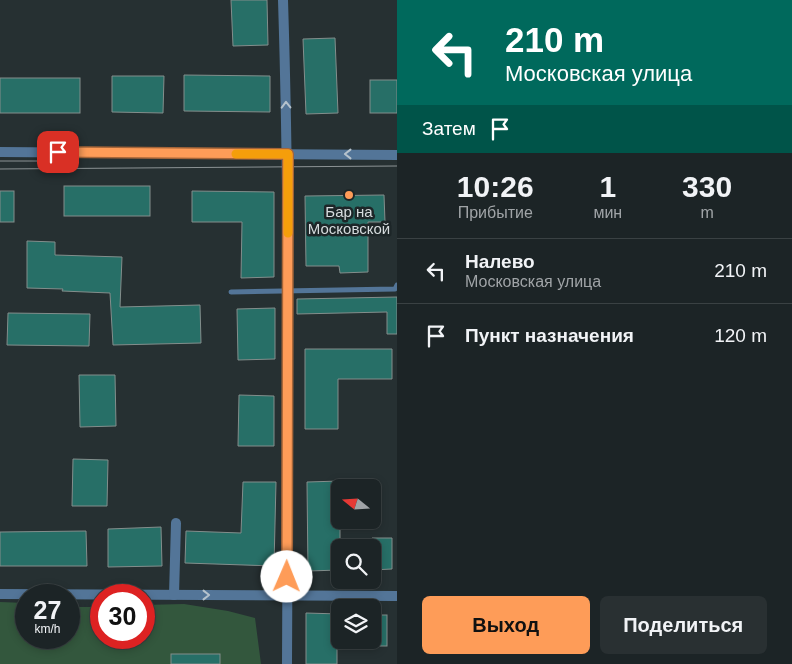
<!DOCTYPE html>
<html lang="ru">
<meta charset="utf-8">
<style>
body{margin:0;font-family:Arial,sans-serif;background:#293032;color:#f1f3f6;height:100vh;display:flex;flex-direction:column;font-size:19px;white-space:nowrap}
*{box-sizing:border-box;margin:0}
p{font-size:16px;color:#a0a4a7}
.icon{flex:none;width:28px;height:28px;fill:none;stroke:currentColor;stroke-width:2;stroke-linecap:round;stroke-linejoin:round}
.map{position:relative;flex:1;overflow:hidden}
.details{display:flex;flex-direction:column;background:#1c2426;width:395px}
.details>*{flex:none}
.hud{background:#00695c;color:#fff;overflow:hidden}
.needle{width:32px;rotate:288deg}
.tools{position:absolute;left:331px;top:479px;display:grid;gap:10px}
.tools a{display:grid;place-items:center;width:50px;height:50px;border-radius:8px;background:#1c2426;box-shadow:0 2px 8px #0003,0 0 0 1px #3a4143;font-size:25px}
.speed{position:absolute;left:15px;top:584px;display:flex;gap:10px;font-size:25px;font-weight:700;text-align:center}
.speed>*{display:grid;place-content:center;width:65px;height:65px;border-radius:50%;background:#1c2426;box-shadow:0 2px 8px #0003,0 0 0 1px #3a4143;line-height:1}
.speed small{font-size:12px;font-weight:400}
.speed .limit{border:8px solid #d22;background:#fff;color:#111}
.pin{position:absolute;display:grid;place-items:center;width:42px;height:42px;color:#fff;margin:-21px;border-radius:10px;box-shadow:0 2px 8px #0006}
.me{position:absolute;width:55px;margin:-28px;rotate:1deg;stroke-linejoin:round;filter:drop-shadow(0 0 4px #0008)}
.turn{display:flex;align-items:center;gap:18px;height:105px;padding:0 25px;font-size:22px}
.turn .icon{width:65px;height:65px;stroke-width:2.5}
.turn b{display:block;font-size:35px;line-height:42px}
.then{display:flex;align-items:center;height:48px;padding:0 25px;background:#0003;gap:10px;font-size:19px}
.eta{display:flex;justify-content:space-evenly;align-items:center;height:85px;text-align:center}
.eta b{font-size:30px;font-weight:600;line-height:35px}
.primary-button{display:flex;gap:10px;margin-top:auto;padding:10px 25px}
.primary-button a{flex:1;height:58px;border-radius:8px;background:#fe9c58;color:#111;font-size:20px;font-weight:600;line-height:58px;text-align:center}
.primary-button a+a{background:#293032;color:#f1f3f6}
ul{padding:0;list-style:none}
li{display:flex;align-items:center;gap:15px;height:65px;padding:0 25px;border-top:1px solid #3a4143}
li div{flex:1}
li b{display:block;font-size:19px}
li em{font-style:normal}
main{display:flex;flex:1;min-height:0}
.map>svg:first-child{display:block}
.green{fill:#33573d}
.building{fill:#276f67;stroke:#838e8c}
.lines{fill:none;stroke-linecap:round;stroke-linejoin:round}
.lane{stroke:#537598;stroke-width:5}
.street{stroke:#537598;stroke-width:10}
.tram{stroke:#8c9395;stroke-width:1}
.oneway{stroke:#b5c2cc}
.route-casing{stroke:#a56539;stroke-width:12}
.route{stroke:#fe9c58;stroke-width:9}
.slow{stroke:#f59e0b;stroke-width:9}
.poi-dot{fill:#fe9c58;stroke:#1d2628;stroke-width:2}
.labels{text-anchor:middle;stroke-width:5;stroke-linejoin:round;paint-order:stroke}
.poi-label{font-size:15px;fill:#d6dcde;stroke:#1d2628}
</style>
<main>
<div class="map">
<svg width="397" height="664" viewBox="0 0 397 664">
<rect width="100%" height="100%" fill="#263032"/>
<path class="green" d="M0,602l26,1v35h43v-31h32v31h43v-33l40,-1 44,7 27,7 6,46h-261z"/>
<g class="building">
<path d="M231,0h36l1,45 -35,1z"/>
<path d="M335,38l3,75 -32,1 -3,-75z"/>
<path d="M184,75l86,1v36l-86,-1z"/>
<path d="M112,76h52l-1,37 -51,-1z"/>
<rect x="0" y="78" width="80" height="35"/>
<rect x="370" y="80" width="27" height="33"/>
<rect x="64" y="186" width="86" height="30"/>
<rect x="0" y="191" width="14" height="31"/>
<path d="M192,191l82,1v85l-33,1 1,-56h-50z"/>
<path d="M384,195l1,27h-17v50l-28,1 -1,-7h-33l-1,-70z"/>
<path d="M27,241l28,1v13l67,2 -2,50 80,-2 1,38 -88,2 -3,-52 -48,-2 1,-2 -36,-1z"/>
<path d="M397,297v37h-10v-22l-90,2v-15z"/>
<path d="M275,308v51l-37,1 -1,-51z"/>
<path d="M8,313l82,1 -1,32 -82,-1z"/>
<path d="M305,349h87v30h-54v50h-33z"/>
<path d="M79,375h36l1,51 -36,1z"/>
<path d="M239,395l35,1v50h-36z"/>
<path d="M73,459l35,1 -1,46h-35z"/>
<path d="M340,481v89l-32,1 -1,-89z"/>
<path d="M243,482h33l-2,84 -89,-3 1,-32 55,2z"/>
<path d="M161,527l1,39 -54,1v-38z"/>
<path d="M86,531l1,35h-87v-34z"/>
<path d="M372,538h20v31l-20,1z"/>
<path d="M306,613l34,1v32h-3v18h-31z"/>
<rect x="372" y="615" width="15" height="31"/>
<rect x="171" y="654" width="49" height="10"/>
</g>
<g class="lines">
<path class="lane" d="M231,292l164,-3 2,-4"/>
<g class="street">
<path d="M283,0c7,221 5,443 4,664"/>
<path d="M0,152l397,3"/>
<path d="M0,594l397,2"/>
<path d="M174,595l2,-72"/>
</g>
<g class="tram">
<path d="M0,161h55"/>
<path d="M0,169l397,-3"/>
</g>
</g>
<defs><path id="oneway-chevron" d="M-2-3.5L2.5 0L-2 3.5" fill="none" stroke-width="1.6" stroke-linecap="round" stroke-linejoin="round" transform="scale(1.25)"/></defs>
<g class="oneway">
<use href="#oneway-chevron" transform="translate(286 105) rotate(-91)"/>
<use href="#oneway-chevron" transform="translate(348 154) rotate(-180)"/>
<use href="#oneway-chevron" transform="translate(206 595)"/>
</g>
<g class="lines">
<defs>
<path id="route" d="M58,152l230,2 -1,423"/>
</defs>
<use href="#route" class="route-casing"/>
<use href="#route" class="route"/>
<path class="slow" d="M236,154h52v79"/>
</g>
<circle class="poi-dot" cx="349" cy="195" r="5"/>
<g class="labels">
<g class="poi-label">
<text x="349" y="217">Бар на<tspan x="349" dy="17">Московской</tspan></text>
</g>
</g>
</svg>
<div class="tools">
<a><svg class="needle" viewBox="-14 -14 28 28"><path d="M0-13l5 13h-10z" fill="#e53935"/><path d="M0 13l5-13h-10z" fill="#a0a4a7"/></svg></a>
<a><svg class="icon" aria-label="search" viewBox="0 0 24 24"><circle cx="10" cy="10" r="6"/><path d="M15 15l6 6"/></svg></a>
<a><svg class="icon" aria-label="layers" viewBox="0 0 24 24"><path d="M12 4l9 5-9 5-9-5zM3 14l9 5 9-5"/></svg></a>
</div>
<div class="speed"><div>27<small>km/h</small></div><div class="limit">30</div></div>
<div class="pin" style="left:58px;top:152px;background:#d93025"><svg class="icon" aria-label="arrive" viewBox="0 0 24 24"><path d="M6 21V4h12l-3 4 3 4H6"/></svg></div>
<svg class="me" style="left:287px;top:577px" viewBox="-20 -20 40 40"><circle r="19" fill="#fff"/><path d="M0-13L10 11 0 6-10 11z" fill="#fe9c58"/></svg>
</div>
<section class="details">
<div class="hud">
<div class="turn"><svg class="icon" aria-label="left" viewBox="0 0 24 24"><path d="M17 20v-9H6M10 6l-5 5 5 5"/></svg><div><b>210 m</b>Московская улица</div></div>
<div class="then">Затем<svg class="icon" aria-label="arrive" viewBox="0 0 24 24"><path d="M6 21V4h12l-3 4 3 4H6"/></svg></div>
</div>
<div class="eta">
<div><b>10:26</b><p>Прибытие</p></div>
<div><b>1</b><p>мин</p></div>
<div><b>330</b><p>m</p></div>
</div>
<ul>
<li><svg class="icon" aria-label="left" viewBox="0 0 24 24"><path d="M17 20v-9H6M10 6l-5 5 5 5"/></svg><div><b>Налево</b><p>Московская улица</p></div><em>210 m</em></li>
<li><svg class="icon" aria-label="arrive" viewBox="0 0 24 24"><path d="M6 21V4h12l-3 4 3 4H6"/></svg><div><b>Пункт назначения</b></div><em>120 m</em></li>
</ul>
<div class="primary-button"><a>Выход</a><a>Поделиться</a></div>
</section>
</main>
